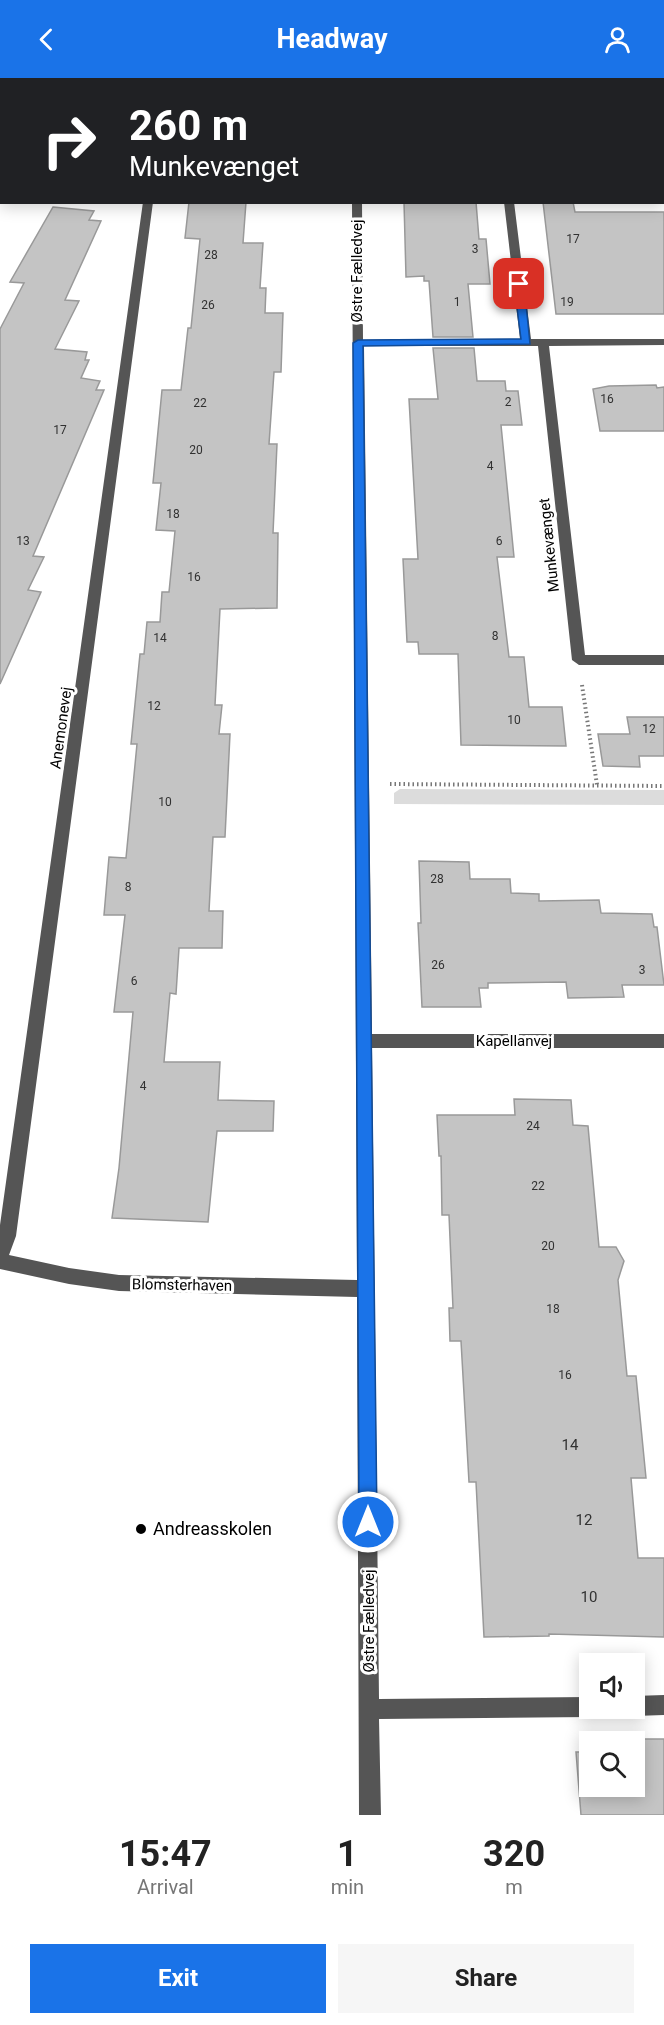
<!DOCTYPE html>
<meta charset="utf-8">
<style>
body{margin:0;font-family:Roboto,sans-serif;background:#f6f6f6;color:#222;height:100vh;display:flex;flex-direction:column;font-size:22px;white-space:nowrap}
*{box-sizing:border-box;margin:0}
p{font-size:20px;color:#767676}
.icon{flex:none;width:33px;height:33px;fill:none;stroke:currentColor;stroke-width:2;stroke-linecap:round;stroke-linejoin:round}
.map{position:relative;height:1737px;overflow:hidden}
.side{display:flex;flex-direction:column;background:#fff;flex:1}
.side>*{flex:none}
.banner{position:absolute;left:0px;top:0px;width:664px;height:126px;box-shadow:0 3px 15px #0003;background:#202124;color:#fff;overflow:hidden}
.buttons{position:absolute;left:579px;top:1575px;display:grid;gap:12px}
.buttons a{display:grid;place-items:center;width:66px;height:66px;border-radius:0px;background:#fff;box-shadow:0 3px 15px #0003;font-size:30px}
.pin{position:absolute;display:grid;place-items:center;width:51px;height:51px;color:#fff;margin:-26px;border-radius:12px;box-shadow:0 3px 9px #0006}
.me{position:absolute;width:66px;margin:-33px;rotate:0deg;stroke-linejoin:round;filter:drop-shadow(0 0 4px #0008)}
.turn{display:flex;align-items:center;gap:21px;height:126px;padding:0 30px;font-size:27px}
.turn .icon{width:78px;height:78px;stroke-width:2.5}
.turn b{display:block;font-size:42px;line-height:51px}
.eta{display:flex;justify-content:space-evenly;align-items:center;height:102px;text-align:center}
.eta b{font-size:36px;font-weight:700;line-height:42px}
.primary-button{display:flex;gap:12px;margin-top:auto;padding:12px 30px}
.primary-button a{flex:1;height:69px;border-radius:0px;background:#1a73e8;color:#fff;font-size:24px;font-weight:700;line-height:69px;text-align:center}
.primary-button a+a{background:#f6f6f6;color:#222}
header{display:flex;justify-content:space-between;align-items:center;height:78px;padding:0 30px;background:#1a73e8;color:#fff;font-size:27px;font-weight:700}
.map>svg:first-child{display:block}
.green{fill:#dcdcdc}
.building{fill:#c4c4c4;stroke:#999;stroke-width:1.5}
.lines{fill:none;stroke-linecap:round;stroke-linejoin:round}
.path{stroke:#777;stroke-width:4;stroke-dasharray:1.5 3;stroke-linecap:butt}
.minor{fill:#555;fill-rule:evenodd}
.route{fill:#1a73e8;stroke:#114b97;stroke-width:1.5}
.poi-dot{fill:#000;stroke:#fff;stroke-width:2}
.labels{text-anchor:middle;stroke-width:6;stroke-linejoin:round;paint-order:stroke}
.number-label{font-size:12px;fill:#313131}
.street-label{font-size:15px;fill:#000;stroke:#fff}
.near-number-label{font-size:15px;fill:#313131}
.near-poi-label{font-size:18px;fill:#000;stroke:#fff;text-anchor:start}
</style>
<header><svg class="icon" aria-label="back" viewBox="0 0 24 24"><path d="M15 5l-7 7 7 7"/></svg>Headway<svg class="icon" aria-label="person" viewBox="0 0 24 24"><circle cx="12" cy="8" r="4"/><path d="M4 21q1-7 8-7t8 7"/></svg></header>
<div class="map">
<svg width="664" height="1737" viewBox="0 0 664 1737">
<rect width="100%" height="100%" fill="#fff"/>
<path class="green" d="M400,711l264,1v15l-270,-1v-11z"/>
<g class="building">
<path d="M189,124h57l-3,41h20l-3,45h6l-1,25h18l-2,59h-7l-5,72h8l-4,89h5l-1,75 -57,1 -5,96h7l-3,29h11l-5,103h-12l-4,74h14l-1,37h-43l-3,46 -6,-1 -6,69h56l-2,38 56,1 -1,30h-56l-9,91 -96,-4 7,-50 14,-156h-19l11,-97h-21l5,-58 17,1 11,-114h-6l9,-90h4l3,-32h13l2,-30h7l6,-61 -19,-1 5,-47h-8l9,-93h19l7,-62h3l9,-89 -15,-1z"/>
<path d="M404,124h72l3,37h7l4,45h-22l5,53h-40l-4,-56h-5v-5l-18,1z"/>
<path d="M543,124h30l2,10h89v102h-108z"/>
<path d="M53,129l41,4 -5,9 12,1 -36,79 14,1 -24,48 32,3 -2,8h4l-8,18 19,3 -4,9h8l-71,166 11,1 -16,33 13,2 -41,92v-355l24,-46 -14,-1z"/>
<path d="M433,270h41l3,33h28l1,10h12l4,34h-21l13,132h-17l12,100h15l5,50h33l4,39 -105,-1 -3,-91h-39l-1,-12h-11l-4,-83h15l-9,-160h29z"/>
<path d="M656,307l1,3 7,-1v44h-64l-7,-42 16,-3z"/>
<path d="M627,639h37v39h-25l1,11 -37,-1 -5,-32h32z"/>
<path d="M419,783l50,1 1,17h40l1,14 28,1v7l60,-1 2,13 51,1 2,13h3l7,58h-42l2,12 -56,1 -2,-16 -78,1v5h-9l2,19h-59l-4,-84h3z"/>
<path d="M514,1021l57,1 2,25 15,1 11,121h17l8,14 -6,19 9,96h9l10,102h-15l7,80h26v79l-115,-3v2l-65,1 -8,-155h-7l-8,-141h-11l-1,-33h4l-4,-93h-7l-1,-59h-2l-2,-41h78z"/>
<path d="M627,1661h37v76h-83l-5,-63h14v34h44v-44h-7z"/>
</g>
<g class="lines">
<g class="path">
<path d="M582,607l15,100"/>
<path d="M390,706l274,2"/>
</g>
<g class="minor">
<path d="M160,0h8l-9,2z"/>
<rect x="353" y="0" width="8" height="2"/>
<rect x="0" y="20" width="2" height="6"/>
<rect x="663" y="37" width="1" height="6"/>
<path d="M143,124h10l-137,1034 -7,19 60,13 50,7 238,5 -5,-1078h10l1,138 157,-1 -16,-137h10l17,137h133v6l-115,1 36,309h79v10h-85l-7,-5 -34,-314h-174l8,688h292v14h-292l7,651 211,-2v11h10l-3,6 -7,3 -211,2 2,96h-22l-2,-518 -238,-6 -50,-7 -69,-15v-44z"/>
<path d="M664,1617v20l-30,1 -7,-3 -2,-5h9v-12z"/>
</g>
</g>
<path class="route" d="M519,203l5,3 6,60 -167,2 14,1176 -3,7 -6,2 -6,-2 -3,-7 -6,-1179 5,-3 163,-1 -7,-55z"/>
<circle class="poi-dot" cx="141" cy="1451" r="6"/>
<g class="labels">
<g class="number-label">
<text x="573" y="165">17</text>
<text x="475" y="175">3</text>
<text x="211" y="181">28</text>
<text x="457" y="228">1</text>
<text x="567" y="228">19</text>
<text x="208" y="231">26</text>
<text x="607" y="325">16</text>
<text x="508" y="328">2</text>
<text x="200" y="329">22</text>
<text x="60" y="356">17</text>
<text x="196" y="376">20</text>
<text x="490" y="392">4</text>
<text x="173" y="440">18</text>
<text x="23" y="467">13</text>
<text x="499" y="467">6</text>
<text x="194" y="503">16</text>
<text x="495" y="562">8</text>
<text x="160" y="564">14</text>
<text x="154" y="632">12</text>
<text x="514" y="646">10</text>
<text x="649" y="655">12</text>
<text x="165" y="728">10</text>
<text x="437" y="805">28</text>
<text x="128" y="813">8</text>
<text x="438" y="891">26</text>
<text x="642" y="896">3</text>
<text x="134" y="907">6</text>
<text x="143" y="1012">4</text>
<text x="533" y="1052">24</text>
<text x="538" y="1112">22</text>
<text x="548" y="1172">20</text>
<text x="553" y="1235">18</text>
<text x="565" y="1301">16</text>
</g>
<g class="street-label">
<text transform="translate(357 193) rotate(-90)" y="5">Østre Fælledvej</text>
<text transform="translate(549 467) rotate(-96)" y="5">Munkevænget</text>
<text transform="translate(61 650) rotate(-82)" y="5">Anemonevej</text>
<text x="514" y="968">Kapellanvej</text>
<text transform="translate(182 1207) rotate(1)" y="5">Blomsterhaven</text>
<text transform="translate(369 1543) rotate(-90)" y="5">Østre Fælledvej</text>
</g>
<g class="near-number-label">
<text x="570" y="1372">14</text>
<text x="584" y="1447">12</text>
<text x="589" y="1524">10</text>
</g>
<g class="near-poi-label">
<text x="153" y="1457">Andreasskolen</text>
</g>
</g>
</svg>
<div class="buttons">
<a><svg class="icon" aria-label="sound" viewBox="0 0 24 24"><path d="M4 9h4l5-4v14l-5-4H4zM17 9q2 3 0 6"/></svg></a>
<a><svg class="icon" aria-label="search" viewBox="0 0 24 24"><circle cx="10" cy="10" r="6"/><path d="M15 15l6 6"/></svg></a>
</div>
<div class="pin" style="left:519px;top:206px;background:#d93025"><svg class="icon" aria-label="arrive" viewBox="0 0 24 24"><path d="M6 21V4h12l-3 4 3 4H6"/></svg></div>
<svg class="me" style="left:368px;top:1444px" viewBox="-20 -20 40 40"><circle r="17" fill="#1a73e8" stroke="#fff" stroke-width="3"/><path d="M0-11L8 9 0 5-8 9z" fill="#fff"/></svg>
<div class="banner">
<div class="turn"><svg class="icon" aria-label="right" viewBox="0 0 24 24"><path d="M7 20v-9h11M14 6l5 5-5 5"/></svg><div><b>260 m</b>Munkevænget</div></div>
</div>
</div>
<section class="side">
<div class="eta">
<div><b>15:47</b><p>Arrival</p></div>
<div><b>1</b><p>min</p></div>
<div><b>320</b><p>m</p></div>
</div>
<div class="primary-button"><a>Exit</a><a>Share</a></div>
</section>
